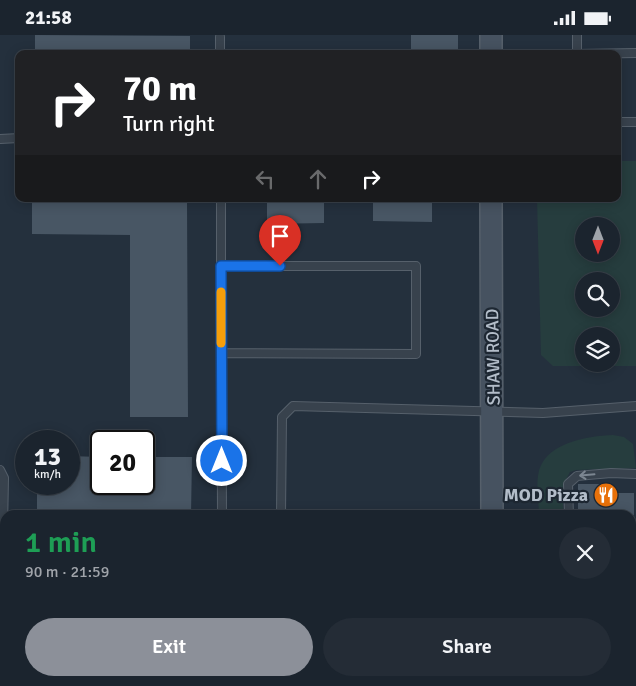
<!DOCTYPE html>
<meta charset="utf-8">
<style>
body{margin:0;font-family:Signika,sans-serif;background:#242c36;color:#f1f3f6;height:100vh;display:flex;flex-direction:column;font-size:19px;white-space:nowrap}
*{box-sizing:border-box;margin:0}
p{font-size:16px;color:#a0a4aa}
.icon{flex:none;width:28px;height:28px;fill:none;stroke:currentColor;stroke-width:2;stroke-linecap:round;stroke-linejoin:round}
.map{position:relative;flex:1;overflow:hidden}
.panel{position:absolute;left:0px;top:475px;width:636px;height:176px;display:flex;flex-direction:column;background:#1b242e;border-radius:15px 15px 0 0;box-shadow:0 2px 12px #0003,0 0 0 1px #39414a}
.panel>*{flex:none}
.guide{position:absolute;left:15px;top:15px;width:606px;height:152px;border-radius:10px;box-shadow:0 2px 12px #0003,0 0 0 1px #39414a;background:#202124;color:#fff;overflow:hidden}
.needle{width:32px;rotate:180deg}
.controls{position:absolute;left:575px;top:182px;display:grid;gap:10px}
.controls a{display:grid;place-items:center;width:45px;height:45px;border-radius:50%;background:#1b242e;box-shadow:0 2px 12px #0003,0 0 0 1px #39414a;font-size:25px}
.speed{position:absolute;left:15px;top:395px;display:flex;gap:10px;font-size:25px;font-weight:700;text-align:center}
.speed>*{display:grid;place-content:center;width:65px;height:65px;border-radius:50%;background:#1b242e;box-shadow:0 2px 12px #0003,0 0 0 1px #39414a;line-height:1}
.speed small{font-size:12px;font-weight:400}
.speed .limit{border:2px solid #111;border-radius:8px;background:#fff;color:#111}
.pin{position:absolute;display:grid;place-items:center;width:42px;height:42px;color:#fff;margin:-51px -21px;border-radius:50% 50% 50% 0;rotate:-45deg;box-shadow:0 0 5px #0007}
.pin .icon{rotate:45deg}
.me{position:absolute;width:55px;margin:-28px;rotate:0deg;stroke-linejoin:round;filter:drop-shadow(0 0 4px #0008)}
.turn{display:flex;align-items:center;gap:18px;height:105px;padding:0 25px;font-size:22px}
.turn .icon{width:65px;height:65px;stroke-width:2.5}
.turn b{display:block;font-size:35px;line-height:42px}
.lanes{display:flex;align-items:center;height:48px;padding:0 25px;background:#0003;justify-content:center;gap:25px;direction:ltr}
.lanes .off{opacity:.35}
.round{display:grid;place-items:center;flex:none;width:52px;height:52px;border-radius:26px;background:#242c36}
.overview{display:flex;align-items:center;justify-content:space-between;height:85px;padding:0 25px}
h1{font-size:30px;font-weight:600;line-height:38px;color:#1e9e55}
.primary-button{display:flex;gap:10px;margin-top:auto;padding:10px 25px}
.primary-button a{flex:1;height:58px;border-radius:30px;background:#8c9099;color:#fff;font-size:20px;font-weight:600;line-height:58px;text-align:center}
.primary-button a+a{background:#242c36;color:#f1f3f6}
.status{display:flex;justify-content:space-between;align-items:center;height:35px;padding:0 25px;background:#1b242e;direction:ltr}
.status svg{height:14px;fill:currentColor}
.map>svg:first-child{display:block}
.green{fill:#263d3e;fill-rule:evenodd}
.building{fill:#485664}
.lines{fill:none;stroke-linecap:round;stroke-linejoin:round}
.service-casing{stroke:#56606b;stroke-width:10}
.tertiary-casing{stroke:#56606b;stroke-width:21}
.secondary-casing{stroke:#56606b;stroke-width:24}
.service{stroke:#38424d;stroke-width:8}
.tertiary{stroke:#38424d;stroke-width:19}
.secondary{stroke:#465260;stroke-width:21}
.oneway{stroke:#7c8691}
.route-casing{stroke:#114b97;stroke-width:12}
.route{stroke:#1a73e8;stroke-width:9}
.slow{stroke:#f59e0b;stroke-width:9}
.labels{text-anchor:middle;stroke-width:4.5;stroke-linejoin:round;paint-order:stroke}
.street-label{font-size:18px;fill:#b3bdc9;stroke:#1d2732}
.poi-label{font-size:18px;font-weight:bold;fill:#b3bdc9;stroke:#1d2732;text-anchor:end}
</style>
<div class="status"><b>21:58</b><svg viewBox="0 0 49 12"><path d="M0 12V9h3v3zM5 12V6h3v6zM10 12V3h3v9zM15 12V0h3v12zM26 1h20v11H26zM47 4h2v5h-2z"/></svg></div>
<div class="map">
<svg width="636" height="651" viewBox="0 0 636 651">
<rect width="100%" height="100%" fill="#24303d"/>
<g class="green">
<path d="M618,126h18v205h-83l-12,-11 -4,-156h81zM584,191h27v28h-27zM584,246h27v28h-27zM584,301h27v28h-27z"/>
<path d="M613,400l11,2 9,7 3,24 -60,2 -6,2 -7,13v30h-24c0,-12 -3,-26 -1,-39 4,-33 49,-40 75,-41z"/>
</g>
<g class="building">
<path d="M35,0l155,1v18h-155z"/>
<rect x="411" y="0" width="47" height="19"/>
<path d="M32,164h155l1,218h-58v-182l-98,-1z"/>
<path d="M267,164h57v24l-57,1z"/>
<path d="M373,164h59v23l-59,-1z"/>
<path d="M69,421l32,1v27h43v-27h48l-1,58 -154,-2v-29h32z"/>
<path d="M578,449h27v9h29v22h-56z"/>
</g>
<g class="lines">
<defs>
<g id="service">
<path d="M577,0v18"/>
<path d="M220,2v17"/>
<path d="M577,19l59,-1"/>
<path d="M618,87h18"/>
<path d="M0,104l19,-1"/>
<path d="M221,164v67"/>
<path d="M221,318l195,1v-88h-195l1,249"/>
<path d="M0,435l4,8 -1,50 2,7"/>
<path d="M281,480l1,-98 11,-11 250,7 93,-7"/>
<path d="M569,480l-1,-31 9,-8 34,-3 25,1"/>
<path d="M631,613l5,-1"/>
<path d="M598,646l4,5"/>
</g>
<g id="tertiary">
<path d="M0,642l5,1"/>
<path d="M16,646l19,5"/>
</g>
<g id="secondary">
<path d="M491,0v19"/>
<path d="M491,164l1,316"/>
<path d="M494,646v5"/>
</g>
</defs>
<use href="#service" class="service-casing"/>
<use href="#tertiary" class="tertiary-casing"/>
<use href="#secondary" class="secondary-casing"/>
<use href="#service" class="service"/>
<use href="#tertiary" class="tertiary"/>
<use href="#secondary" class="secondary"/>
</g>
<defs><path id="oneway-shaft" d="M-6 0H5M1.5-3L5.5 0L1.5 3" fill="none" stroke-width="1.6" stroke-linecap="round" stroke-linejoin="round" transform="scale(1.25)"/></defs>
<use class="oneway" href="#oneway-shaft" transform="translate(587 440) rotate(175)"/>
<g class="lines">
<defs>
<path id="route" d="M222,426l-1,-195h59"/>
</defs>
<use href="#route" class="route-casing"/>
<use href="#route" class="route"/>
<path class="slow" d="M221,257v51"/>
</g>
<defs>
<symbol id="restaurant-disc" viewBox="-11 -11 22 22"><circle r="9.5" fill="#e8710a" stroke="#1d2732"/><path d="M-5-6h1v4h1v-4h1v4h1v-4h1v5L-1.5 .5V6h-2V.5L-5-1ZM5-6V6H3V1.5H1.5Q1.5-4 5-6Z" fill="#fff"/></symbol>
</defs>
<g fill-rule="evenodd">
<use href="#restaurant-disc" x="592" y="446" width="28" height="28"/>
</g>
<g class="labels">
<g class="street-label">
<text transform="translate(493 322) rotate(-91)" y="6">SHAW ROAD</text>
</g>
<g class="poi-label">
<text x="588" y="466">MOD Pizza</text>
</g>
</g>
</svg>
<div class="controls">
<a><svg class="needle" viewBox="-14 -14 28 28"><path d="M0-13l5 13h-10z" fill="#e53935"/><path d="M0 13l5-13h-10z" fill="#a0a4aa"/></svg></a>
<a><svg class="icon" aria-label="search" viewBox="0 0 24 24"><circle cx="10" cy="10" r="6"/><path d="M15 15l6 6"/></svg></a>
<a><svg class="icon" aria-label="layers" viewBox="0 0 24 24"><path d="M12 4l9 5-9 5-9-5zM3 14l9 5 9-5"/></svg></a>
</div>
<div class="speed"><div>13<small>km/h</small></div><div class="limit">20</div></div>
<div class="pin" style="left:280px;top:231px;background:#d93025"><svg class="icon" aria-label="arrive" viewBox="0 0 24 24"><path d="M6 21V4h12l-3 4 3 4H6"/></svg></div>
<svg class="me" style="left:222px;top:426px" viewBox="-20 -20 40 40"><circle r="17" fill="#1a73e8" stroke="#fff" stroke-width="3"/><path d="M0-11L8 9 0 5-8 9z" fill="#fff"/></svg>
<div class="guide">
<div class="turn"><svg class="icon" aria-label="right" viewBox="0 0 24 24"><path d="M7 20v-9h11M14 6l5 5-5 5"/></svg><div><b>70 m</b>Turn right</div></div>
<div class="lanes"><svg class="icon off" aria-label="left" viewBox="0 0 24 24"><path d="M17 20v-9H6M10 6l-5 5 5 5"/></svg><svg class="icon off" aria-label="ahead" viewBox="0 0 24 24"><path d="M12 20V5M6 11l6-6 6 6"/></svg><svg class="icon" aria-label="right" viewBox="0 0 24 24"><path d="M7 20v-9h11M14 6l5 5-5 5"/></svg></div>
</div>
<section class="panel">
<div class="overview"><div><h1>1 min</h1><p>90 m · 21:59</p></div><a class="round"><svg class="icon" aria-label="close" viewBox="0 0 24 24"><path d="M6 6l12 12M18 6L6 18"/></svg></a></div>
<div class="primary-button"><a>Exit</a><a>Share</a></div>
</section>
</div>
